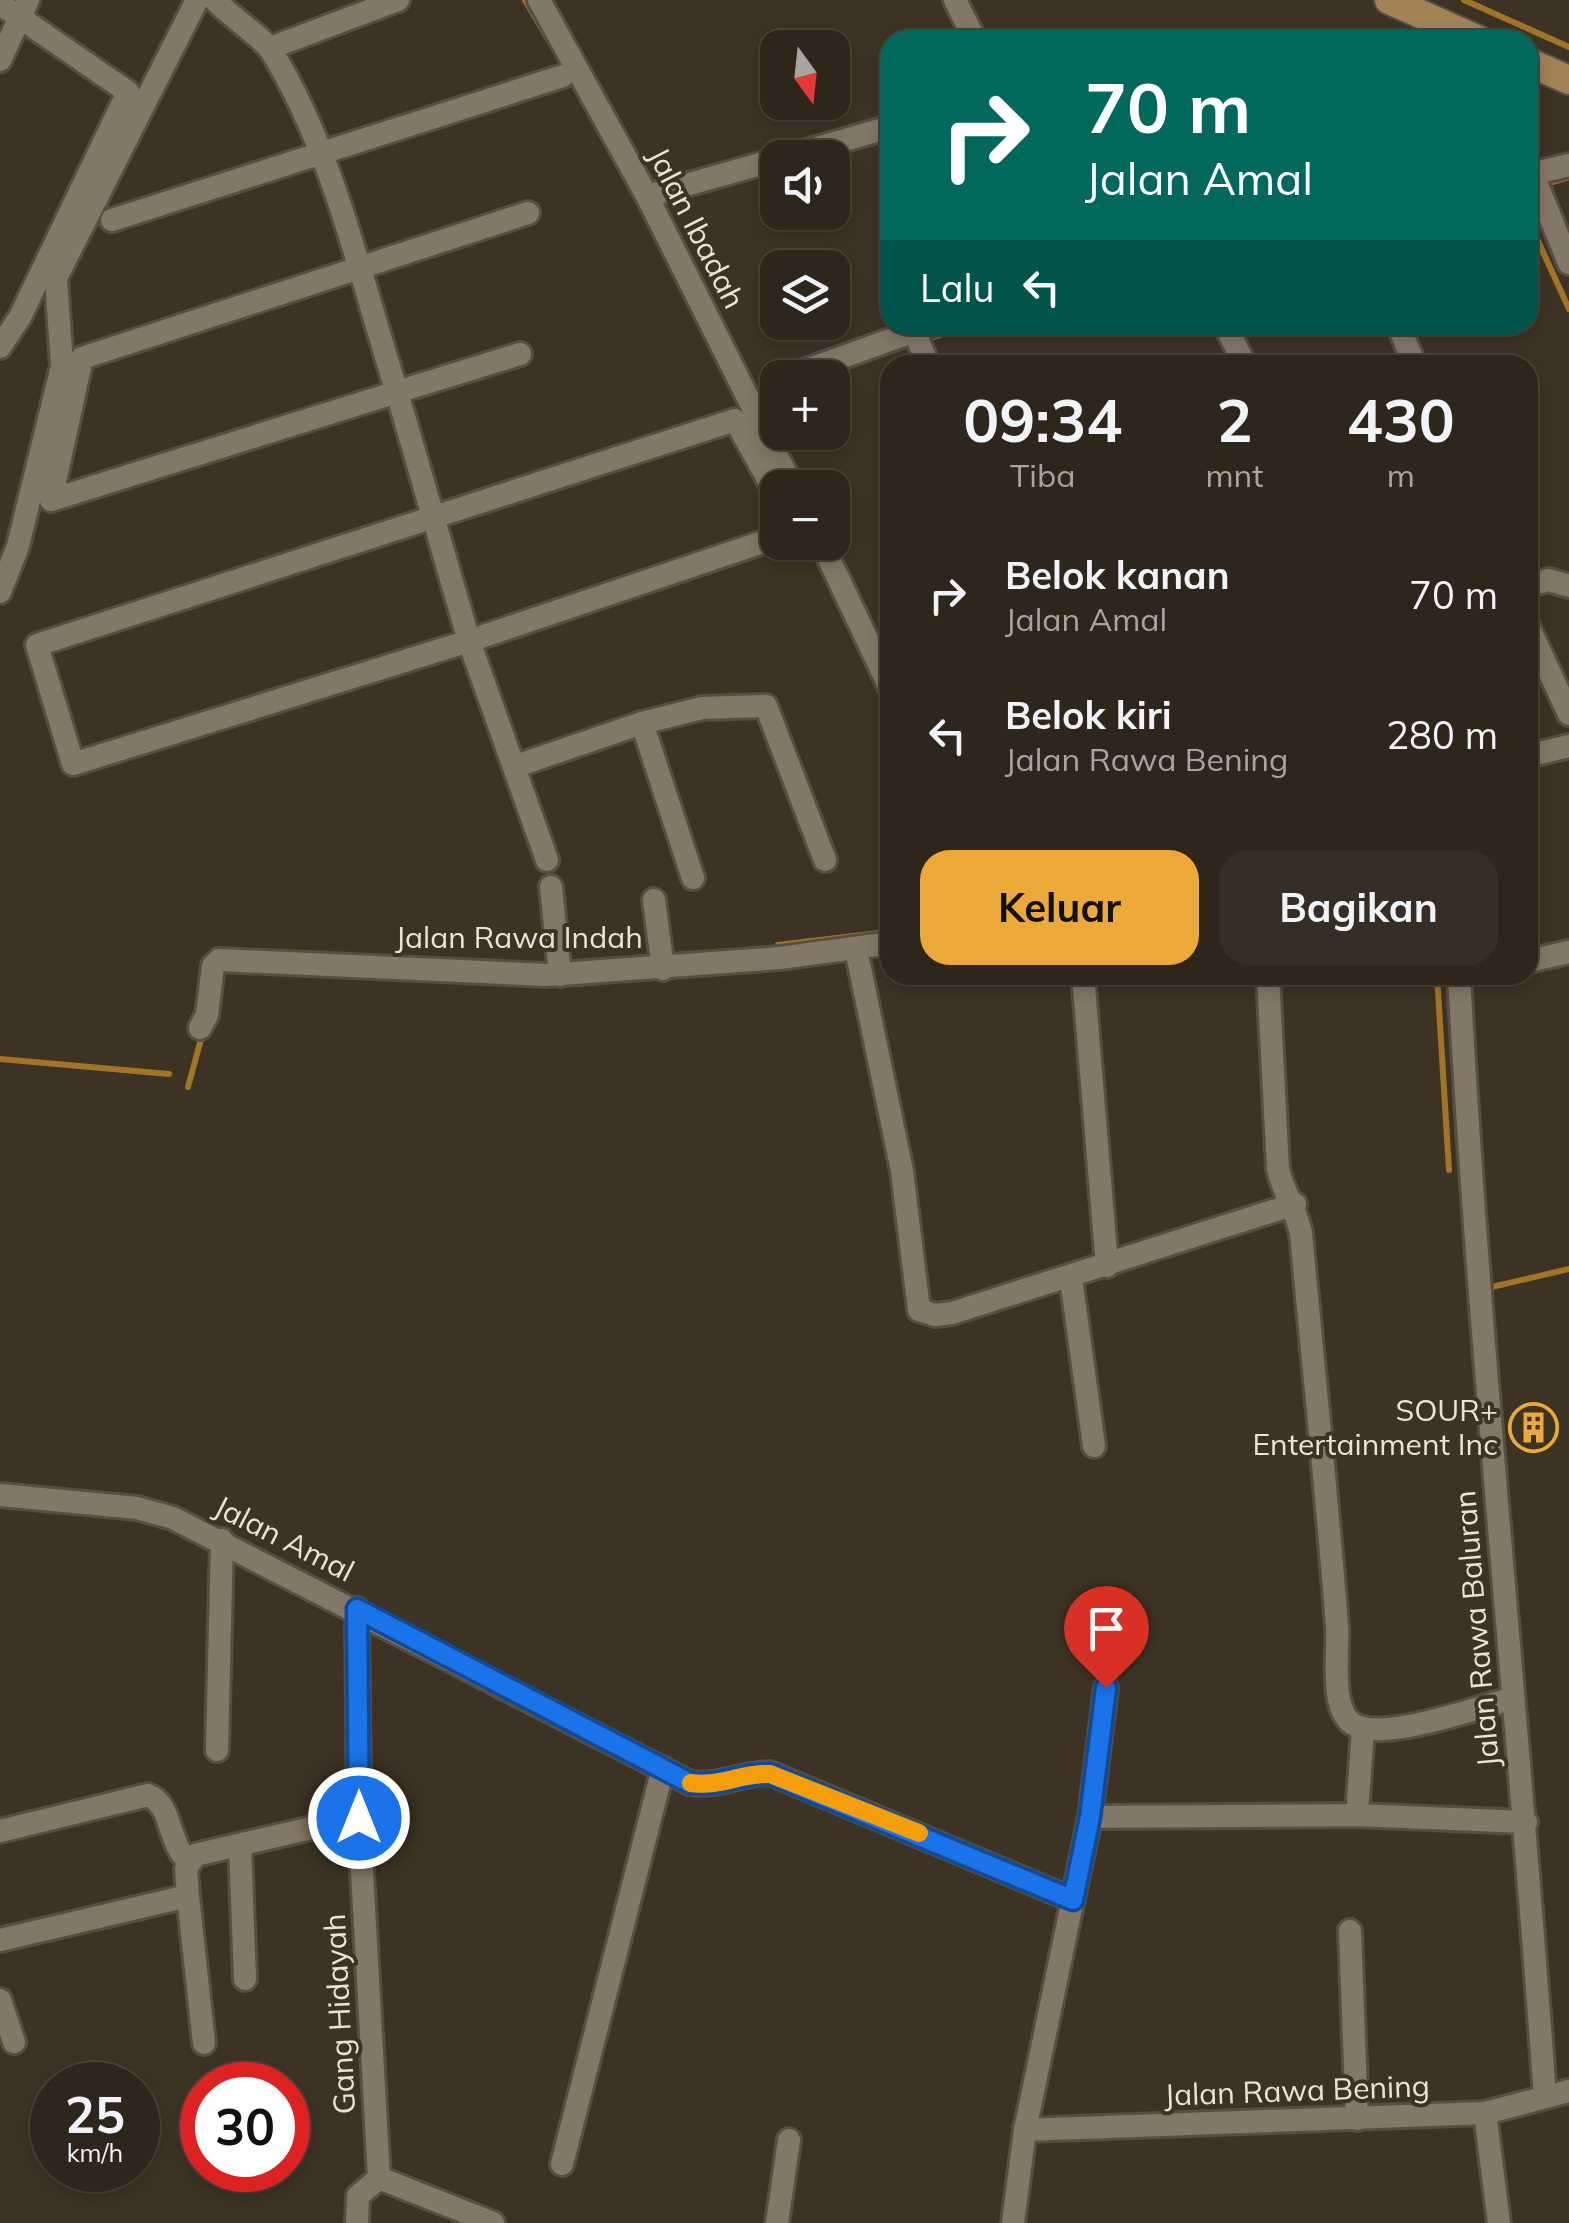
<!DOCTYPE html>
<html lang="id">
<meta charset="utf-8">
<style>
body{margin:0;font-family:Mulish,sans-serif;background:#362e24;color:#f1f3f6;height:100vh;display:flex;flex-direction:column;font-size:38px;white-space:nowrap}
*{box-sizing:border-box;margin:0}
p{font-size:32px;color:#a7a5a3}
.icon{flex:none;width:55px;height:55px;fill:none;stroke:currentColor;stroke-width:2;stroke-linecap:round;stroke-linejoin:round}
.map{position:relative;flex:1;overflow:hidden}
.panel{position:absolute;left:880px;top:355px;width:658px;height:630px;display:flex;flex-direction:column;background:#2e261b;border-radius:30px;box-shadow:0 5px 15px #0003,0 0 0 2px #49433a}
.panel>*{flex:none}
.top-card{position:absolute;left:880px;top:30px;width:658px;height:305px;border-radius:30px;box-shadow:0 5px 15px #0003,0 0 0 2px #49433a;background:#00695c;color:#fff;overflow:hidden}
.needle{width:65px;rotate:165deg}
.tools{position:absolute;left:760px;top:30px;display:grid;gap:20px}
.tools a{display:grid;place-items:center;width:90px;height:90px;border-radius:20px;background:#2e261b;box-shadow:0 5px 15px #0003,0 0 0 2px #49433a;font-size:50px}
.speed{position:absolute;left:30px;top:2062px;display:flex;gap:20px;font-size:50px;font-weight:700;text-align:center}
.speed>*{display:grid;place-content:center;width:130px;height:130px;border-radius:50%;background:#2e261b;box-shadow:0 5px 15px #0003,0 0 0 2px #49433a;line-height:1}
.speed small{font-size:25px;font-weight:400}
.speed .limit{border:15px solid #d22;background:#fff;color:#111}
.pin{position:absolute;display:grid;place-items:center;width:85px;height:85px;color:#fff;margin:-102px -42px;border-radius:50% 50% 50% 0;rotate:-45deg;box-shadow:0 0 10px #0007}
.pin .icon{rotate:45deg}
.me{position:absolute;width:110px;margin:-55px;rotate:0deg;stroke-linejoin:round;filter:drop-shadow(0 0 8px #0008)}
.turn{display:flex;align-items:center;gap:35px;height:210px;padding:0 40px;font-size:45px}
.turn .icon{width:130px;height:130px;stroke-width:2.5}
.turn b{display:block;font-size:70px;line-height:85px}
.then{display:flex;align-items:center;height:95px;padding:0 40px;background:#0003;gap:20px;font-size:38px}
.eta{display:flex;justify-content:space-evenly;align-items:center;height:170px;text-align:center}
.eta b{font-size:60px;font-weight:700;line-height:70px}
.cta{display:flex;gap:20px;margin-top:auto;padding:20px 40px}
.cta a{flex:1;height:115px;border-radius:30px;background:#eca93a;color:#111;font-size:40px;font-weight:700;line-height:115px;text-align:center}
.cta a+a{background:#362e24;color:#f1f3f6}
ul{padding:0;list-style:none}
li{display:flex;align-items:center;gap:30px;height:140px;padding:0 40px}
li div{flex:1}
li b{display:block;font-size:38px}
li em{font-style:normal}
.map>svg:first-child{display:block}
.lines{fill:none;stroke-linecap:round;stroke-linejoin:round}
.stream{stroke:#a27428;stroke-width:6}
.minor-casing{stroke:#574e42;stroke-width:28}
.major-casing{stroke:#574e42;stroke-width:32}
.minor{stroke:#837767;stroke-width:22}
.major{stroke:#a08256;stroke-width:28}
.route-casing{stroke:#114b97;stroke-width:25}
.route{stroke:#1a73e8;stroke-width:18}
.slow{stroke:#f59e0b;stroke-width:18}
.labels{text-anchor:middle;stroke-width:8;stroke-linejoin:round;paint-order:stroke}
.street-label{font-size:30px;fill:#e9e3da;stroke:#3d3324}
.poi-label{font-size:30px;fill:#e9e3da;stroke:#3d3324;text-anchor:end}
</style>
<div class="map">
<svg width="1569" height="2223" viewBox="0 0 1569 2223">
<rect width="100%" height="100%" fill="#3d3324"/>
<g class="lines">
<g class="stream">
<path d="M525,0l24,41"/>
<path d="M1464,0l105,47"/>
<path d="M1553,182l16,-5"/>
<path d="M1528,219l41,90"/>
<path d="M934,337l37,-12"/>
<path d="M766,394l12,-4"/>
<path d="M882,693l8,17"/>
<path d="M778,945l101,-12"/>
<path d="M1437,975l12,195"/>
<path d="M573,984l27,-2"/>
<path d="M0,1059l169,15"/>
<path d="M188,1087l15,-55"/>
<path d="M1483,1289l86,-20"/>
</g>
<defs>
<g id="minor">
<path d="M215,0c15,17 48,37 57,52 62,101 89,228 125,340l123,-38"/>
<path d="M539,0l108,196 146,292"/>
<path d="M955,0l20,40"/>
<path d="M0,4l128,88 -108,225 -20,30"/>
<path d="M270,48l128,-48"/>
<path d="M0,60l28,-60"/>
<path d="M782,158l108,-31"/>
<path d="M1528,175l41,-10"/>
<path d="M1533,175l36,88"/>
<path d="M647,196l131,-37"/>
<path d="M528,213l-446,145 -31,142 346,-108 72,249 78,219"/>
<path d="M112,220l451,-144"/>
<path d="M1225,325l20,40"/>
<path d="M1398,325l17,40"/>
<path d="M914,330l14,35"/>
<path d="M784,378l148,-53"/>
<path d="M778,497l-43,-77 -698,225 36,119 396,-123 309,-104"/>
<path d="M821,542l69,146"/>
<path d="M1528,585l21,-5 20,6"/>
<path d="M0,592l18,-46 44,-180 -6,-88 141,-278"/>
<path d="M1528,626l41,88"/>
<path d="M642,723l51,155"/>
<path d="M1528,756l41,-10"/>
<path d="M516,766l126,-43 60,-15 64,-2 59,154"/>
<path d="M551,887l9,88"/>
<path d="M654,900l9,69"/>
<path d="M856,949l46,222 17,139 16,5 17,-2 343,-109"/>
<path d="M1528,961l41,-9"/>
<path d="M1083,975l24,291"/>
<path d="M1268,975l10,194c5,23 18,40 23,64 12,131 26,262 36,393 2,26 -7,77 13,96 27,23 127,-15 161,-23"/>
<path d="M1459,975c20,375 60,748 86,1122"/>
<path d="M200,1028l7,-13 6,-49 6,-6 327,15 234,-17 110,-15"/>
<path d="M1071,1278l23,168"/>
<path d="M0,1495l137,13 36,10 517,265c30,4 51,-10 80,-10l303,127"/>
<path d="M217,1750l5,-210"/>
<path d="M1358,1800l5,-71"/>
<path d="M1090,1817l265,-2 171,7"/>
<path d="M0,1831l148,-36c25,10 19,48 40,65"/>
<path d="M240,1845l5,134"/>
<path d="M188,1896l16,147"/>
<path d="M1350,1931l7,188"/>
<path d="M0,1940l188,-44 -2,-27 9,-14 164,-38"/>
<path d="M0,2000l14,42"/>
<path d="M1485,2113l14,110"/>
<path d="M1025,2130l65,-313 16,-129"/>
<path d="M562,2164l101,-396"/>
<path d="M379,2178l114,45"/>
<path d="M357,2223l1,-27 21,-18 -20,-361 -2,-208"/>
<path d="M777,2223l12,-83"/>
<path d="M1013,2223l12,-93 460,-17 84,-22"/>
</g>
<g id="major">
<path d="M1389,0l90,40"/>
<path d="M1528,62l41,18"/>
</g>
</defs>
<use href="#minor" class="minor-casing"/>
<use href="#major" class="major-casing"/>
<use href="#minor" class="minor"/>
<use href="#major" class="major"/>
</g>
<g class="lines">
<defs>
<path id="route" d="M359,1818l-2,-209 333,174c30,4 51,-10 80,-9l303,126 17,-83 16,-129"/>
</defs>
<use href="#route" class="route-casing"/>
<use href="#route" class="route"/>
<path class="slow" d="M691,1783c29,4 50,-10 79,-9l149,59"/>
</g>
<defs>
<symbol id="building-ring" viewBox="-11 -11 22 22"><circle r="9.5" fill="#3d3324" stroke="#eca93a" stroke-width="1.5"/><path d="M-4-6H4V6H1V3H-1V6H-4ZM-2.5-4.3h1.7v1.8h-1.7ZM.8-4.3h1.7v1.8H.8ZM-2.5-1h1.7V.8h-1.7ZM.8-1h1.7V.8H.8Z" fill="#eca93a"/></symbol>
</defs>
<g fill-rule="evenodd">
<use href="#building-ring" x="1506" y="1400" width="55" height="55"/>
</g>
<g class="labels">
<g class="street-label">
<text transform="translate(696 228) rotate(63)" y="10">Jalan Ibadah</text>
<text x="519" y="948">Jalan Rawa Indah</text>
<text transform="translate(284 1539) rotate(27)" y="10">Jalan Amal</text>
<text transform="translate(1477 1629) rotate(-95)" y="10">Jalan Rawa Baluran</text>
<text transform="translate(340 2014) rotate(-93)" y="10">Gang Hidayah</text>
<text transform="translate(1297 2091) rotate(-2)" y="10">Jalan Rawa Bening</text>
</g>
<g class="poi-label">
<text x="1498" y="1421">SOUR+<tspan x="1498" dy="34">Entertainment Inc</tspan></text>
</g>
</g>
</svg>
<div class="tools">
<a><svg class="needle" viewBox="-14 -14 28 28"><path d="M0-13l5 13h-10z" fill="#e53935"/><path d="M0 13l5-13h-10z" fill="#a7a5a3"/></svg></a>
<a><svg class="icon" aria-label="sound" viewBox="0 0 24 24"><path d="M4 9h4l5-4v14l-5-4H4zM17 9q2 3 0 6"/></svg></a>
<a><svg class="icon" aria-label="layers" viewBox="0 0 24 24"><path d="M12 4l9 5-9 5-9-5zM3 14l9 5 9-5"/></svg></a>
<a>+</a>
<a>−</a>
</div>
<div class="speed"><div>25<small>km/h</small></div><div class="limit">30</div></div>
<div class="pin" style="left:1106px;top:1688px;background:#d93025"><svg class="icon" aria-label="arrive" viewBox="0 0 24 24"><path d="M6 21V4h12l-3 4 3 4H6"/></svg></div>
<svg class="me" style="left:359px;top:1818px" viewBox="-20 -20 40 40"><circle r="17" fill="#1a73e8" stroke="#fff" stroke-width="3"/><path d="M0-11L8 9 0 5-8 9z" fill="#fff"/></svg>
<div class="top-card">
<div class="turn"><svg class="icon" aria-label="right" viewBox="0 0 24 24"><path d="M7 20v-9h11M14 6l5 5-5 5"/></svg><div><b>70 m</b>Jalan Amal</div></div>
<div class="then">Lalu<svg class="icon" aria-label="left" viewBox="0 0 24 24"><path d="M17 20v-9H6M10 6l-5 5 5 5"/></svg></div>
</div>
<section class="panel">
<div class="eta">
<div><b>09:34</b><p>Tiba</p></div>
<div><b>2</b><p>mnt</p></div>
<div><b>430</b><p>m</p></div>
</div>
<ul>
<li><svg class="icon" aria-label="right" viewBox="0 0 24 24"><path d="M7 20v-9h11M14 6l5 5-5 5"/></svg><div><b>Belok kanan</b><p>Jalan Amal</p></div><em>70 m</em></li>
<li><svg class="icon" aria-label="left" viewBox="0 0 24 24"><path d="M17 20v-9H6M10 6l-5 5 5 5"/></svg><div><b>Belok kiri</b><p>Jalan Rawa Bening</p></div><em>280 m</em></li>
</ul>
<div class="cta"><a>Keluar</a><a>Bagikan</a></div>
</section>
</div>
